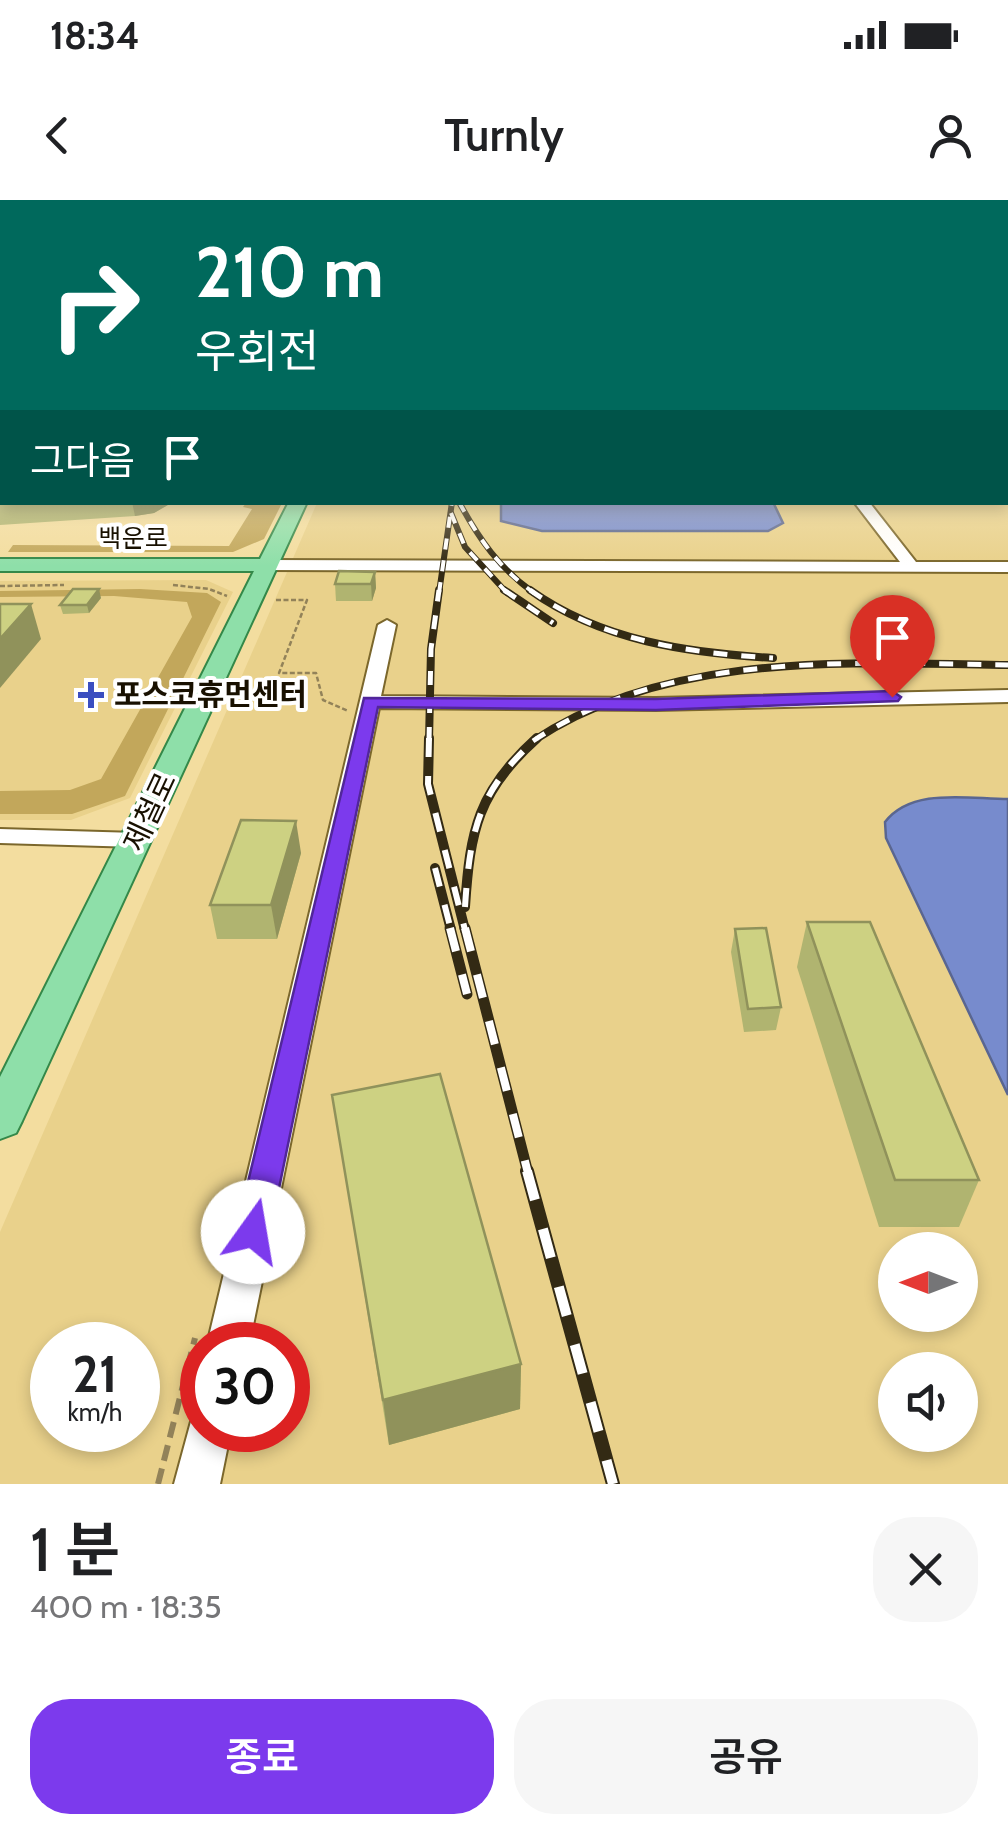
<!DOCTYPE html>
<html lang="ko">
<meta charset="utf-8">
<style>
body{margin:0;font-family:Cabin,"Noto Sans KR",sans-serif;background:#f6f6f6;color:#202124;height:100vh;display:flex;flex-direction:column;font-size:38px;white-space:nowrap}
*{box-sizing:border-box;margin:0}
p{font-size:32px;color:#757577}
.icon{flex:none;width:55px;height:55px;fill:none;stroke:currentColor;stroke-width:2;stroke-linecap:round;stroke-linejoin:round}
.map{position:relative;height:1284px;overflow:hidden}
.sheet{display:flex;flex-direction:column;background:#fff;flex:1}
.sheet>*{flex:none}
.hud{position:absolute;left:0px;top:0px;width:1010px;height:305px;box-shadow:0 5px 15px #0003;background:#00695c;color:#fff;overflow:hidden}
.needle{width:65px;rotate:270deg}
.tools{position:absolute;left:878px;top:1032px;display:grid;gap:20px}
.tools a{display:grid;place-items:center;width:100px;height:100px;border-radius:50%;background:#fff;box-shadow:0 5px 15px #0003;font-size:50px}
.speed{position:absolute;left:30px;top:1122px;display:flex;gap:20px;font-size:50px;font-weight:700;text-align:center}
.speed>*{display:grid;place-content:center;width:130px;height:130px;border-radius:50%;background:#fff;box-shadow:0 5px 15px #0003;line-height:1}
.speed small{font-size:25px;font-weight:400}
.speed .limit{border:15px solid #d22;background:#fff;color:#111}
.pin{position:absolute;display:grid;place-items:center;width:85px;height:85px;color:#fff;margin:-102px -42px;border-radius:50% 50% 50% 0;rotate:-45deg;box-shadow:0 0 10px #0007}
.pin .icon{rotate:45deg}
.me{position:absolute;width:110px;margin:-55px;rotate:13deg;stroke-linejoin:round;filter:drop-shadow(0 0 8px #0008)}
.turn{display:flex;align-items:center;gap:35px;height:210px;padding:0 30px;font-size:45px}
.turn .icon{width:130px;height:130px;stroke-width:2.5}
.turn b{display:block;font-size:70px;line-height:85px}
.then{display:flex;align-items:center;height:95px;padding:0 30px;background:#0003;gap:20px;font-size:38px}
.round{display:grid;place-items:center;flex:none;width:105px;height:105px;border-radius:40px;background:#f6f6f6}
.overview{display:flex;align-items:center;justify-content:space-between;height:170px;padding:0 30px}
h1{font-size:60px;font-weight:600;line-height:75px}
.action{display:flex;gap:20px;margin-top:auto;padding:20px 30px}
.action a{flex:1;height:115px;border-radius:40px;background:#7c3aed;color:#fff;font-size:40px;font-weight:600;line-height:115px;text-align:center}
.action a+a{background:#f6f6f6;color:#202124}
.status{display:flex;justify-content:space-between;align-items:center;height:70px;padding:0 50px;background:#fff;direction:ltr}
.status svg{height:28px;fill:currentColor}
header{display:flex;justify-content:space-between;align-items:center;height:130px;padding:0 30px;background:#fff;font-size:45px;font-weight:600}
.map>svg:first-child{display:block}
.built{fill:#e9d18b;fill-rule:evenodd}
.forest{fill:#c2a75b}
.water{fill:#778bcd;stroke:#5a6690;stroke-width:2.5}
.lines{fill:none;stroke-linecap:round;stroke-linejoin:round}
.minor-casing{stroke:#7b672c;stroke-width:4}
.major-casing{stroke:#348849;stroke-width:4}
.path-far1{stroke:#928259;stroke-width:2.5;stroke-dasharray:5 2.5;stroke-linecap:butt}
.path{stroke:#928259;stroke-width:6;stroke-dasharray:16 8;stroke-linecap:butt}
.minor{fill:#fff;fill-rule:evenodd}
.major{fill:#8edfa9;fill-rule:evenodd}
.rail-far4-casing{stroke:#332a14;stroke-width:6}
.rail-far3-casing{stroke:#332a14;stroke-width:8}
.rail-far2-casing{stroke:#332a14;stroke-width:10}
.rail-far1-casing{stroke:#332a14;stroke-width:11}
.rail-casing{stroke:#332a14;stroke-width:14}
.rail-far4{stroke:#fff;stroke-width:4;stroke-dasharray:11;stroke-linecap:butt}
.rail-far3{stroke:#fff;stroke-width:5;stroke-dasharray:14;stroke-linecap:butt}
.rail-far2{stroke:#fff;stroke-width:6;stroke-dasharray:19;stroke-linecap:butt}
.rail-far1{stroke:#fff;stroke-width:8;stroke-dasharray:24;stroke-linecap:butt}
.rail{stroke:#fff;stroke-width:10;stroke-dasharray:30;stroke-linecap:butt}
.wall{fill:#b0b470}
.shaded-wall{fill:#90925b}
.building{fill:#cdd182;stroke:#90925b;stroke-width:2.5}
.route{fill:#7c3aed;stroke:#51269a;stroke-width:2.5}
.poi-dot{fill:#3b4ec0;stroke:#fff;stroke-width:4}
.labels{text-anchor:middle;stroke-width:8;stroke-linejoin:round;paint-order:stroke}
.far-street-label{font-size:25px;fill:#181000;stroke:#fff}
.poi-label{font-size:30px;font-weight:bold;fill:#181000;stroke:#fff;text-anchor:start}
.street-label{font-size:30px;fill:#181000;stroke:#fff}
</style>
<div class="status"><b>18:34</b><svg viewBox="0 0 49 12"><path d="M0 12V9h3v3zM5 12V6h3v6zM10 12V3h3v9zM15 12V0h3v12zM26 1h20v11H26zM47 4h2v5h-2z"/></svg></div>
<header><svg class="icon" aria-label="back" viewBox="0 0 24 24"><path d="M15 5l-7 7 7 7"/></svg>Turnly<svg class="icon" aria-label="person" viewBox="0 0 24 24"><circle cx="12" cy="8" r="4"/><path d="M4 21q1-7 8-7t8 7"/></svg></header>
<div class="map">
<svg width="1008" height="1284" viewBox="0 0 1008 1284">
<rect width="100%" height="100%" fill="#f3dd9f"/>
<g class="built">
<path d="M1008,186v1098h-1008v-252l317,-729 691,-1zM895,1050h65v65h-65zM52,1145h86v85h-86zM202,1145h86v85h-86zM895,1170h65v65h-65z"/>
<path d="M206,380l27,12 -103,206 -59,22h-71v-239z"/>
</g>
<g class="forest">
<path d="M246,303h36l-18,36 -31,13h-225l5,-7 216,1 23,-37 -9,-2z"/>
<path d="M140,389l67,4 14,9 -96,194 -53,18h-72v-23l70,-1 31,-11 91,-162 -5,-15 -73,-6 -114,1v-6z"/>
</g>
<g class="water">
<path d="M773,302l10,21 -15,8h-226l-41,-10v-18z"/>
<path d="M1008,599v296l-122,-257 -1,-16c27,-35 83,-23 123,-23z"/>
</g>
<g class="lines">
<defs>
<g id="minor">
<rect x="0" y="188" width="2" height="6"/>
<path d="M854,302h15l47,60h92v10l-742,-2 -8,-5 8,-5 634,2z"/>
<path d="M387,420l9,5 -15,71 275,2 352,-8v12l-352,8 -277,-2 -130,637h-42l171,-720z"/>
<path d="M0,629l137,4 12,7 -12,7 -137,-4z"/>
<path d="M202,1211v19h29l-11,54h-46l19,-70z"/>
</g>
<path id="major" d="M289,302h18l-285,619 -6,12 -16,6v-62l254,-506h-254v-12h260z"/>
</defs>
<use href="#minor" class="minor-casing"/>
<use href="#major" class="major-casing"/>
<g class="path-far1">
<path d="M173,385l36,4 18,7"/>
<path d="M0,386l64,-1"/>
<path d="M276,400h31l-28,73h37l7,27 25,11"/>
</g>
<path class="path" d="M158,1284l37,-146"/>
<use href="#minor" class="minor"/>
<use href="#major" class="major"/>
<defs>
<g id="rail-far4">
<path d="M459,302c20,37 40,66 75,91"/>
<path d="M451,313l14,34 42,46"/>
<path d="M439,393l13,-91"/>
</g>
<g id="rail-far3">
<path d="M504,390l49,33"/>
<path d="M530,390c71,51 159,63 243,68"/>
<path d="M429,541l2,-92 8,-59"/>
<path d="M533,541c136,-91 319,-78 475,-76"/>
</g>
<g id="rail-far2">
<path d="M429,538l-1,46 37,146"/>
<path d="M435,668l16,62"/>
<path d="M465,707c5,-77 13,-116 72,-169"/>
</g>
<g id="rail-far1">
<path d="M450,728l17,66"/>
<path d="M465,728l63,245"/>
</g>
<path id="rail" d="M527,971l86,313"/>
</defs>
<use href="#rail-far4" class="rail-far4-casing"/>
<use href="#rail-far3" class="rail-far3-casing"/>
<use href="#rail-far2" class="rail-far2-casing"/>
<use href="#rail-far1" class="rail-far1-casing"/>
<use href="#rail" class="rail-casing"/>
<use href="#rail-far4" class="rail-far4"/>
<use href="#rail-far3" class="rail-far3"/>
<use href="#rail-far2" class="rail-far2"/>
<use href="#rail-far1" class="rail-far1"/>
<use href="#rail" class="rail"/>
</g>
<g class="wall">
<path d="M2,227v35h-2v-34z"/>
<path d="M0,276h2v26h171l-19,11 -19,3 -135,9z"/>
<path d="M375,372l1,16 -4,13h-36l-1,-17z"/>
<path d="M101,398l-12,15 -26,1 -3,-9z"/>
<path d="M301,653l-24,86h-60l-7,-34z"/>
<path d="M807,722l172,258 -20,47h-80l-82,-260z"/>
<path d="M735,729l46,78 -5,23 -32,2 -13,-80z"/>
<path d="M332,895l189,269 -1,45 -131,36z"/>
</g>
<g class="shaded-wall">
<path d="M132,302h41l-19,11 -19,3z"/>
<path d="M375,372l1,16 -4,13 -1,-17z"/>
<path d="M99,389l2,9 -12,15 -2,-8z"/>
<path d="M31,404l10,35 -41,49v-49z"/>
<path d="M296,621l5,32 -24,86 -6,-34z"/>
<path d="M521,1164l-1,45 -131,36 -6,-45z"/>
</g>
<g class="building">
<path d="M0,276h2v18l-2,1z"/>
<path d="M339,371l36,1 -4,12h-36z"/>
<path d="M73,389h26l-12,16h-27z"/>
<path d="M0,404h31l-31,35z"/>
<path d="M241,620l55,1 -25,84h-61z"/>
<path d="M807,722h63l109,258h-84z"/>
<path d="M766,728l15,79 -33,2 -13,-80z"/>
<path d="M440,874l81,290 -138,36 -51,-305z"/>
</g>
<linearGradient id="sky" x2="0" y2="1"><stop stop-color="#7ba4dd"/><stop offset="0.51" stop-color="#faf0d4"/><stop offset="1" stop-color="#faf0d4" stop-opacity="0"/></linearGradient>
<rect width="1008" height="366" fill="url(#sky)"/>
<path class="route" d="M892,491l9,6 -3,4 -242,9 -278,-3 -108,525 -5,10 -12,5 -12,-5 -5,-10 128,-534 292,1z"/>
<path class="poi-dot" d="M86 480h10v10h10v10h-10v10h-10v-10h-10v-10h10z"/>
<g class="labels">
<g class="far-street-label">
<text x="133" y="347">백운로</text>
</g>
<g class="poi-label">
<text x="114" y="505">포스코휴먼센터</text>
</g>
<g class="street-label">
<text transform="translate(150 612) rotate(-65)" y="10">제철로</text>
</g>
</g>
</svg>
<div class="tools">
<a><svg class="needle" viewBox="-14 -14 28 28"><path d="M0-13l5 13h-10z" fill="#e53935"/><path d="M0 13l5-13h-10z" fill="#757577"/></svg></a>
<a><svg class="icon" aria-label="sound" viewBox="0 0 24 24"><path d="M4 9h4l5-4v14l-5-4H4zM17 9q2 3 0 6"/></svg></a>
</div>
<div class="speed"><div>21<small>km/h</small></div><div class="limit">30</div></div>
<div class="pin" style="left:892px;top:497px;background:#d93025"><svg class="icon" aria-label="arrive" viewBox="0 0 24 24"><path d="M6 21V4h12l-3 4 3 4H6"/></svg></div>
<svg class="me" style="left:253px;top:1032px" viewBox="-20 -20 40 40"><circle r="19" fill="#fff"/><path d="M0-13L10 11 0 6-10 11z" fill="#7c3aed"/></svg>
<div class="hud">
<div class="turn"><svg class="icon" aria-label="right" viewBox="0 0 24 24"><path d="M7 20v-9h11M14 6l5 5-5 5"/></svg><div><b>210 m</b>우회전</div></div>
<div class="then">그다음<svg class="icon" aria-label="arrive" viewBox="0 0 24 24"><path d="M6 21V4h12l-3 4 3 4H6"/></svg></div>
</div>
</div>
<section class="sheet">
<div class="overview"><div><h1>1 분</h1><p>400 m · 18:35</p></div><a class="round"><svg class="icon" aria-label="close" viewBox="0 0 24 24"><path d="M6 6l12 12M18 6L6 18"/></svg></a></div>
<div class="action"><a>종료</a><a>공유</a></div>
</section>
